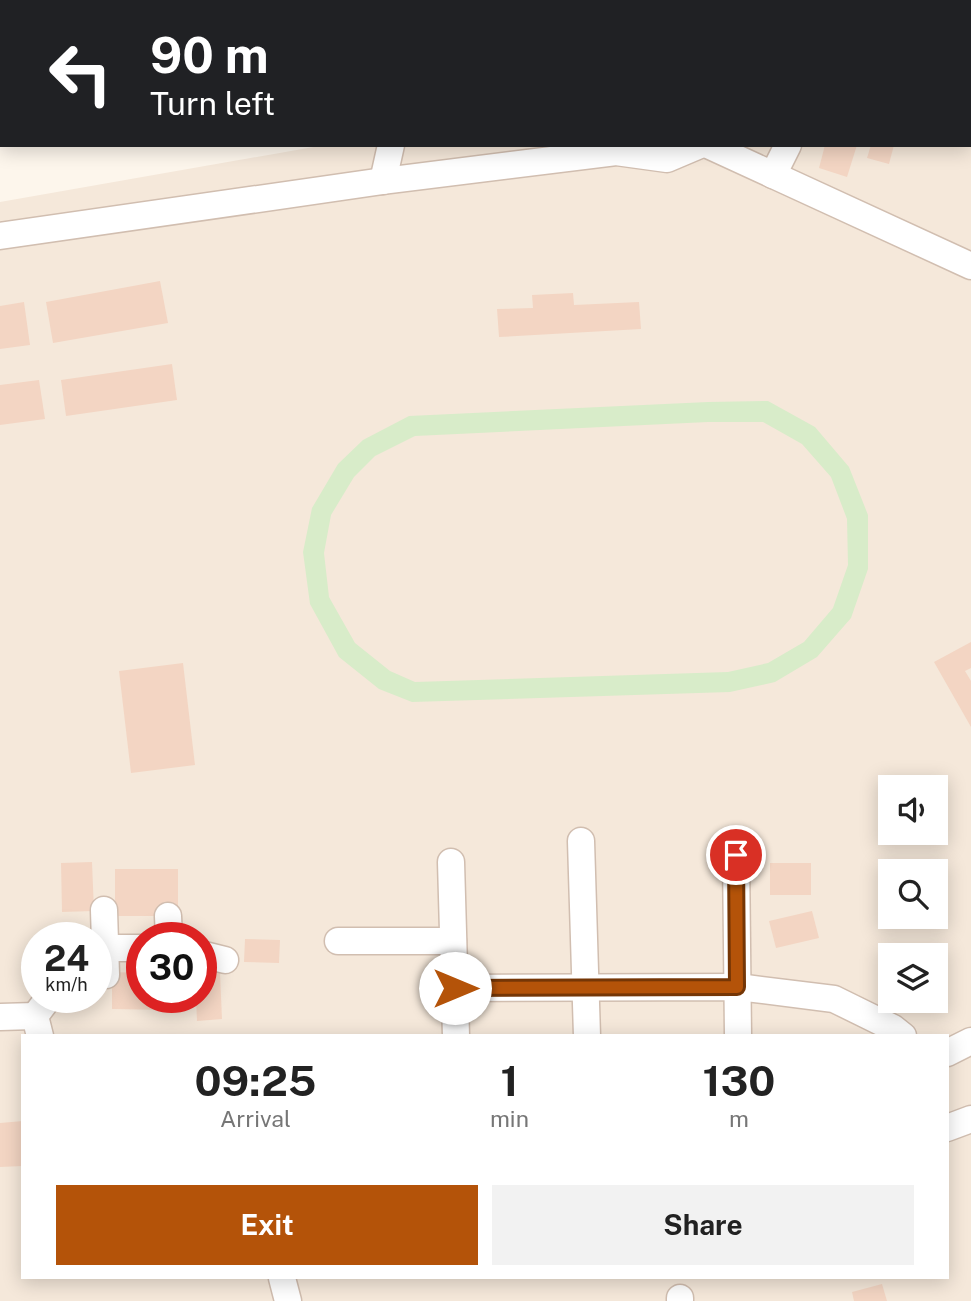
<!DOCTYPE html>
<style>
body{margin:0;font-family:"Public Sans",sans-serif;background:#f2f2f2;color:#222;height:100vh;display:flex;flex-direction:column;font-size:26px;white-space:nowrap}
*{box-sizing:border-box;margin:0}
p{font-size:23px;color:#767676}
.icon{flex:none;width:38px;height:38px;fill:none;stroke:currentColor;stroke-width:2;stroke-linecap:round;stroke-linejoin:round}
.map{position:relative;flex:1;overflow:hidden}
.sheet{position:absolute;left:21px;top:1034px;width:928px;height:245px;display:flex;flex-direction:column;background:#fff;border-radius:0px;box-shadow:0 4px 18px #0003}
.sheet>*{flex:none}
.guide{position:absolute;left:0px;top:0px;width:971px;height:147px;box-shadow:0 4px 18px #0003;background:#202124;color:#fff;overflow:hidden}
.buttons{position:absolute;left:878px;top:775px;display:grid;gap:14px}
.buttons a{display:grid;place-items:center;width:70px;height:70px;border-radius:0px;background:#fff;box-shadow:0 4px 18px #0003;font-size:35px}
.speed{position:absolute;left:21px;top:922px;display:flex;gap:14px;font-size:35px;font-weight:700;text-align:center}
.speed>*{display:grid;place-content:center;width:91px;height:91px;border-radius:50%;background:#fff;box-shadow:0 4px 18px #0003;line-height:1}
.speed small{font-size:18px;font-weight:400}
.speed .limit{border:10px solid #d22;background:#fff;color:#111}
.pin{position:absolute;display:grid;place-items:center;width:60px;height:60px;color:#fff;margin:-30px;border:4px solid #fff;border-radius:50%;box-shadow:0 2px 7px #0007}
.me{position:absolute;width:77px;margin:-38px;rotate:90deg;stroke-linejoin:round;filter:drop-shadow(0 0 5px #0008)}
.turn{display:flex;align-items:center;gap:24px;height:147px;padding:0 35px;font-size:32px}
.turn .icon{width:91px;height:91px;stroke-width:2.5}
.turn b{display:block;font-size:49px;line-height:60px}
.eta{display:flex;justify-content:space-evenly;align-items:center;height:119px;text-align:center}
.eta b{font-size:42px;font-weight:700;line-height:49px}
.primary-button{display:flex;gap:14px;margin-top:auto;padding:14px 35px}
.primary-button a{flex:1;height:80px;border-radius:0px;background:#b45309;color:#fff;font-size:28px;font-weight:700;line-height:80px;text-align:center}
.primary-button a+a{background:#f2f2f2;color:#222}
.map>svg:first-child{display:block}
.residential{fill:#f5e8da;fill-rule:evenodd}
.green{fill:#d8ecc9;fill-rule:evenodd}
.building{fill:#f3d5c3}
.lines{fill:none;stroke-linecap:round;stroke-linejoin:round}
.minor-casing{stroke:#d1beb0;stroke-width:29}
.minor{stroke:#fff;stroke-width:26}
.route-casing{stroke:#753606;stroke-width:18}
.route{stroke:#b45309;stroke-width:12}
</style>
<div class="map">
<svg width="971" height="1301" viewBox="0 0 971 1301">
<rect width="100%" height="100%" fill="#fdf6ec"/>
<path class="residential" d="M487,0h484v1301h-971v-1099l325,-57h645v-143h-482zM891,788h45v45h-45zM891,872h45v45h-45zM37,938h59v60h-59zM142,938h59v60h-59zM891,956h45v45h-45zM23,1036h924v242h-924z"/>
<path class="green" d="M768,401l47,26 34,40 19,48v54l-17,49 -34,39 -42,25 -45,10 -318,10 -33,-13 -40,-32 -29,-53 -7,-52 9,-44 26,-44 25,-24 46,-24 299,-14zM708,422h55l39,22 29,33 16,42 1,46 -15,43 -29,34 -36,21 -40,9 -313,10 -25,-11 -35,-28 -26,-46 -5,-44 7,-38 23,-38 21,-21 40,-20z"/>
<g class="building">
<path d="M825,145h32l-10,32 -28,-9z"/>
<path d="M871,145h23l-5,19 -22,-6z"/>
<path d="M160,281l8,42 -115,20 -7,-41z"/>
<path d="M573,293l1,12 65,-3 2,27 -142,8 -2,-28 36,-1 -1,-13z"/>
<path d="M24,302l6,43 -30,4v-43z"/>
<path d="M172,364l5,36 -111,16 -5,-36z"/>
<path d="M39,380l6,39 -45,6v-40z"/>
<path d="M971,642v26l-6,3 6,10v46l-37,-65z"/>
<path d="M183,663l12,102 -64,8 -12,-102z"/>
<path d="M92,862l2,49 -32,1 -1,-49z"/>
<rect x="770" y="863" width="41" height="32"/>
<rect x="115" y="869" width="63" height="47"/>
<path d="M812,911l7,27 -43,10 -7,-27z"/>
<path d="M245,939l35,1 -1,23 -35,-1z"/>
<path d="M112,972l30,1v25h28l-1,12 -57,-1z"/>
<path d="M220,973l2,46 -25,2 -1,-23h5v-24z"/>
<path d="M23,1121v45l-23,1v-44z"/>
<path d="M882,1284l5,17h-33l-2,-9z"/>
</g>
<g class="lines">
<defs>
<g id="minor">
<path d="M535,0l2,2"/>
<path d="M890,0l3,2"/>
<path d="M422,2l1,-2"/>
<path d="M646,2l2,-2"/>
<path d="M970,37l1,1"/>
<path d="M708,145l263,121"/>
<path d="M773,175l15,-30"/>
<path d="M383,181l8,-36"/>
<path d="M0,236l383,-55 233,-29 51,7 33,-14"/>
<path d="M581,841l6,195"/>
<path d="M736,855l2,181"/>
<path d="M451,862l5,174"/>
<path d="M104,910l2,65"/>
<path d="M168,916l1,22"/>
<path d="M338,941h115"/>
<path d="M96,948h46"/>
<path d="M201,954l24,6"/>
<path d="M455,988l283,-1 96,12 59,29 10,8"/>
<path d="M0,1017l35,-1"/>
<path d="M40,1036l-5,-20 12,-16v-2"/>
<path d="M947,1053l24,-12"/>
<path d="M947,1128l24,-9"/>
<path d="M282,1278l6,23"/>
<path d="M680,1298v3"/>
</g>
</defs>
<use href="#minor" class="minor-casing"/>
<use href="#minor" class="minor"/>
</g>
<g class="lines">
<defs>
<path id="route" d="M455,988l282,-1 -1,-132"/>
</defs>
<use href="#route" class="route-casing"/>
<use href="#route" class="route"/>
</g>
</svg>
<div class="buttons">
<a><svg class="icon" aria-label="sound" viewBox="0 0 24 24"><path d="M4 9h4l5-4v14l-5-4H4zM17 9q2 3 0 6"/></svg></a>
<a><svg class="icon" aria-label="search" viewBox="0 0 24 24"><circle cx="10" cy="10" r="6"/><path d="M15 15l6 6"/></svg></a>
<a><svg class="icon" aria-label="layers" viewBox="0 0 24 24"><path d="M12 4l9 5-9 5-9-5zM3 14l9 5 9-5"/></svg></a>
</div>
<div class="speed"><div>24<small>km/h</small></div><div class="limit">30</div></div>
<div class="pin" style="left:736px;top:855px;background:#d93025"><svg class="icon" aria-label="arrive" viewBox="0 0 24 24"><path d="M6 21V4h12l-3 4 3 4H6"/></svg></div>
<svg class="me" style="left:455px;top:988px" viewBox="-20 -20 40 40"><circle r="19" fill="#fff"/><path d="M0-13L10 11 0 6-10 11z" fill="#b45309"/></svg>
<div class="guide">
<div class="turn"><svg class="icon" aria-label="left" viewBox="0 0 24 24"><path d="M17 20v-9H6M10 6l-5 5 5 5"/></svg><div><b>90 m</b>Turn left</div></div>
</div>
<section class="sheet">
<div class="eta">
<div><b>09:25</b><p>Arrival</p></div>
<div><b>1</b><p>min</p></div>
<div><b>130</b><p>m</p></div>
</div>
<div class="primary-button"><a>Exit</a><a>Share</a></div>
</section>
</div>
